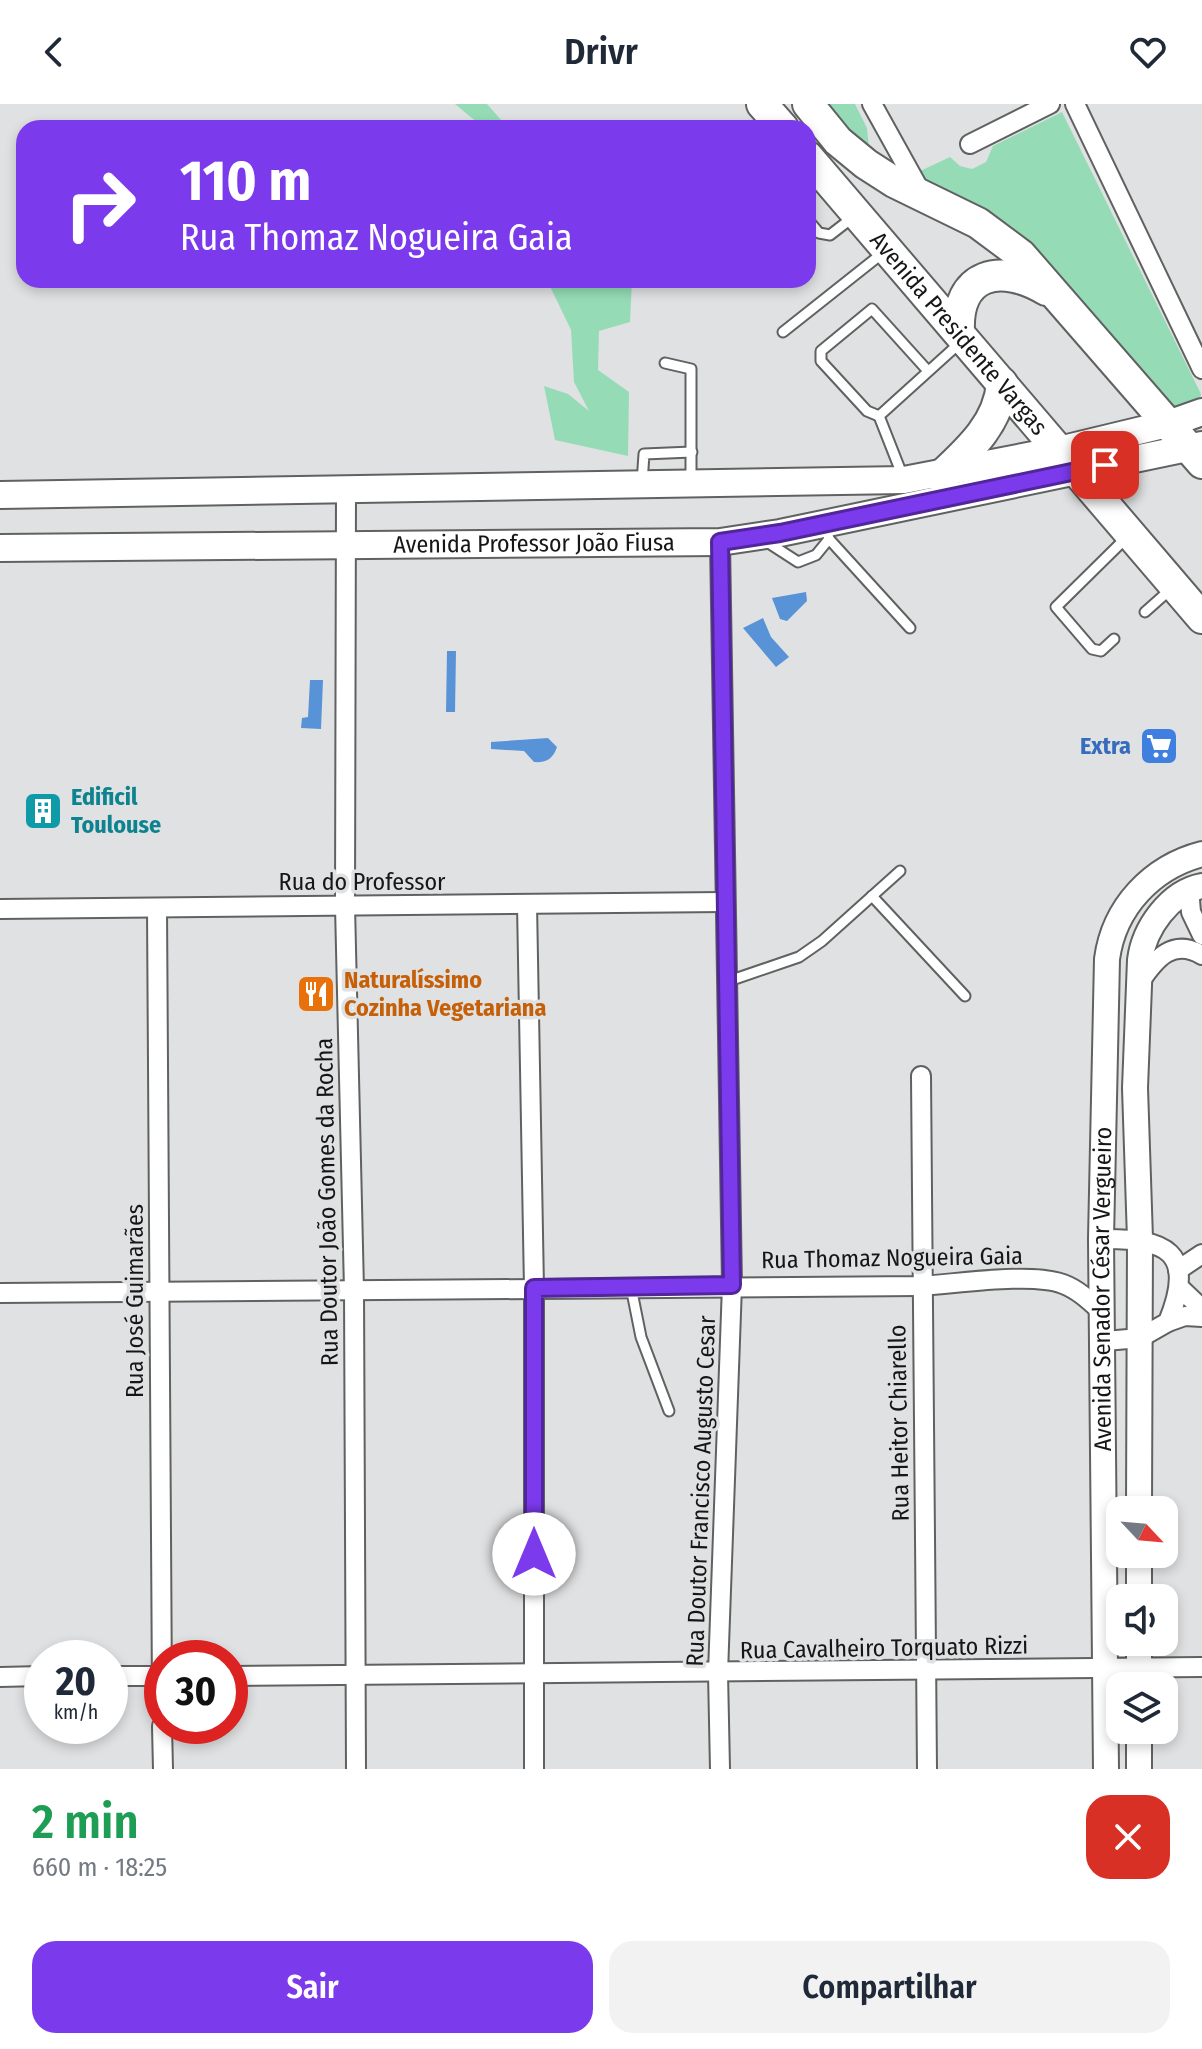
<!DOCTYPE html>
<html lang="pt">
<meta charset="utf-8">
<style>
body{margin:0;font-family:"Fira Sans Condensed",sans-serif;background:#f2f2f3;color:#1f2937;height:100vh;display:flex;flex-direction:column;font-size:30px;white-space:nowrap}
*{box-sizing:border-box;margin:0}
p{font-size:26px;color:#747a83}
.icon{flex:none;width:44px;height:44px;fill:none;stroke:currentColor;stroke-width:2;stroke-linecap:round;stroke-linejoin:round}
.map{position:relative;height:1665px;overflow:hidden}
.details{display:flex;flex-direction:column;background:#fff;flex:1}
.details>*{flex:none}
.guide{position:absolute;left:16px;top:16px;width:800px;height:168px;border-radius:24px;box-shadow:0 4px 12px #0003;background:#7c3aed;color:#fff;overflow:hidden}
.needle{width:52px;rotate:116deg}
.controls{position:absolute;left:1106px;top:1392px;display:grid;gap:16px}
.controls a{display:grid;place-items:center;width:72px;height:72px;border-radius:16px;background:#fff;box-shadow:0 4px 12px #0003;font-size:40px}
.speed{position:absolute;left:24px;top:1536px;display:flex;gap:16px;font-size:40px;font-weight:700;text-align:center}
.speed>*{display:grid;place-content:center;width:104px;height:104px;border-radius:50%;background:#fff;box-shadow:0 4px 12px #0003;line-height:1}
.speed small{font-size:20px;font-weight:400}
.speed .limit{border:12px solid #d22;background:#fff;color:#111}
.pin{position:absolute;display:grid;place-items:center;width:68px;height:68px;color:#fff;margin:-34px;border-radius:16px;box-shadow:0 4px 12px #0006}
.me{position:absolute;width:88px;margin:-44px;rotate:0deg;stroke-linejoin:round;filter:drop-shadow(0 0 6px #0008)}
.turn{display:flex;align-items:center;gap:28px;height:168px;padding:0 32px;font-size:36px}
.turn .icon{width:104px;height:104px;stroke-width:2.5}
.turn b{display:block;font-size:56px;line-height:68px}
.round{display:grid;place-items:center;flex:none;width:84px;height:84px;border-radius:24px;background:#f2f2f3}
.summary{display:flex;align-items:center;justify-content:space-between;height:136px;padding:0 32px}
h1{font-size:48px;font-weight:600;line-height:60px;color:#1e9e55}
.button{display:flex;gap:16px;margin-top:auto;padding:16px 32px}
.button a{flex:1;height:92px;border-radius:24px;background:#7c3aed;color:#fff;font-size:32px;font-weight:600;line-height:92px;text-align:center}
.button a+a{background:#f2f2f3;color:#1f2937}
header{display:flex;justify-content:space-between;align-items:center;height:104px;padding:0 32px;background:#fff;font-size:36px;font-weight:600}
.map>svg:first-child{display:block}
.green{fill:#95dcb6}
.water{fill:#5892d7}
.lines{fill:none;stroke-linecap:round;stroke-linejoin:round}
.service-casing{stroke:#606161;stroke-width:13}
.minor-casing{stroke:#606161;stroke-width:22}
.tertiary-casing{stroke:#606161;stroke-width:28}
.secondary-casing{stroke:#606161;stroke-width:30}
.primary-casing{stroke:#606161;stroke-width:34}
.service{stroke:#fff;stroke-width:9}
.minor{stroke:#fff;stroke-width:18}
.tertiary{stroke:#fff;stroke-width:24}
.secondary{stroke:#fff;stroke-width:26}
.primary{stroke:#fff;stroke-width:30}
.route-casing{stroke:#51269a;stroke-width:20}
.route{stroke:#7c3aed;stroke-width:14}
.labels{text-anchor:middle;stroke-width:7;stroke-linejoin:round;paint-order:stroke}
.street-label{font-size:24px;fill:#161616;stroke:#e0e1e2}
.shop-label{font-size:24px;font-weight:bold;fill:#366cbe;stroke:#e0e1e2;text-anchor:end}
.culture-label{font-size:24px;font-weight:bold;fill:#0d838f;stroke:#e0e1e2;text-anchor:start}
.food-label{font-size:24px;font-weight:bold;fill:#c56008;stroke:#e0e1e2;text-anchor:start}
</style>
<header><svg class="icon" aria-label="back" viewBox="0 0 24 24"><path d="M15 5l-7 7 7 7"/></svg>Drivr<svg class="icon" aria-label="heart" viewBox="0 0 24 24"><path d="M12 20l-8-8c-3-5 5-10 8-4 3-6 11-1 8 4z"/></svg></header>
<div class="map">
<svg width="1202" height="1665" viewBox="0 0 1202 1665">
<rect width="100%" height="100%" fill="#e0e1e2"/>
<g class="green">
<path d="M455,0h32l21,24h-24z"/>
<path d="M821,0h34l12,24 2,19z"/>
<path d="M1062,8l139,282 -3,17 -15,2 -15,-9 -96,-111 -71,-73 -29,-16 -34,-13 -22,-18 34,-16 10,9 12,3 14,-7 7,-16z"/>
<path d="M547,176h85l-2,42 -31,9 -1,39 31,22 -1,64 -73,-16 -11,-54 24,8 21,17 -15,-29 -3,-52z"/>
</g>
<g class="water">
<path d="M806,488l1,9 -20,20 -7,-2 -8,-21z"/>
<path d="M763,514l8,19 18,20 -13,10 -33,-39z"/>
<path d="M447,547h9l-1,61h-9z"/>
<path d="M310,576h13l-2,49 -20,-1 1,-10 6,-1z"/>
<path d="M548,634l9,9c-4,12 -11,16 -23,15l-10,-11 -33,-2v-7z"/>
</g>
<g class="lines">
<defs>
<g id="service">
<path d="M808,116l11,13 11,2 22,-17"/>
<path d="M783,228l101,-80"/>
<path d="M665,259l26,6v113"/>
<path d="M879,312l-12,-5 -46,-50v-10l51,-42 56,62"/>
<path d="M903,373l-24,-61 83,-75"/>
<path d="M642,379l2,-29 48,-2"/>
<path d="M829,435l81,89"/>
<path d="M764,436l34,22 18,-7 13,-16 -1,-4"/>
<path d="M1145,508l27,-24"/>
<path d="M1114,535l-13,12 -9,-2 -36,-42 72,-71"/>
<path d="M872,792l93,100"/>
<path d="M726,878l73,-25 23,-16 78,-70"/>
<path d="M631,1183l10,50 28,74"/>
</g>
<g id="minor">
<path d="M872,0l50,90"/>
<path d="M1075,0l127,265"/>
<path d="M970,40l80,-40"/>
<path d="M346,387l-1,415 9,384 2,479"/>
<path d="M720,438l12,743 -14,388 2,96"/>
<path d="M1189,784l2,24 11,23"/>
<path d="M527,800l7,384v481"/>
<path d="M157,804l5,785"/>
<path d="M0,805l724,-7"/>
<path d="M1140,878c16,-24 33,-44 62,-27"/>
<path d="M921,972l6,693"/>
<path d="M1101,1135c65,-1 96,12 67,83l-28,16 -35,3"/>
<path d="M1178,1166l24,-16"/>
<path d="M1179,1183l23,22"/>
<path d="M0,1189l920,-7c36,-2 112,-14 143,-2 16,6 28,18 40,29"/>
<path d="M1168,1218l17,-6 17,1"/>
<path d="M110,1572h52"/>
<path d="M230,1572l972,-9"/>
<path d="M0,1573l42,-1"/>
<path d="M162,1622l1,43"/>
</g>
<g id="tertiary">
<path d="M1139,1406l1,-271 -5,-151 5,-128c4,-32 30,-68 62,-74"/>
<path d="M1139,1494v-44"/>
<path d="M1139,1538v44"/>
<path d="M1139,1626v39"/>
<path id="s1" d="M1106,1665l-5,-530 6,-280c7,-52 45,-92 95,-105"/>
</g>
<g id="secondary">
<path d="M0,391l904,-15 155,-30 112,-27 31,-11"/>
<path id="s2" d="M0,444l720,-6 60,-9 422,-88"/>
</g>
<g id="primary">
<path d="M762,0l21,24"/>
<path d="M808,0l30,37 28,23 28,18 84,41 43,32 181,208"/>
<path id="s3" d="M808,53l394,461"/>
<path d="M959,229c-3,-61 42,-70 87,-43"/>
<path d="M941,372c28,-26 58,-53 61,-93"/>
</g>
</defs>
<use href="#service" class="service-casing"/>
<use href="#minor" class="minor-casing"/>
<use href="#tertiary" class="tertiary-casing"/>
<use href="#secondary" class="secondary-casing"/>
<use href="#primary" class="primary-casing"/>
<use href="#service" class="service"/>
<use href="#minor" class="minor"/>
<use href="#tertiary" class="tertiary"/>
<use href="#secondary" class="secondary"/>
<use href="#primary" class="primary"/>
</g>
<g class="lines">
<defs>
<path id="route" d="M534,1450v-266l198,-3 -12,-743 60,-9 325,-68"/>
</defs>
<use href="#route" class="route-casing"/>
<use href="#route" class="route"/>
</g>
<defs>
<symbol id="supermarket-square" viewBox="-11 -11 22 22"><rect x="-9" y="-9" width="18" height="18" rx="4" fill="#3f7fe0" stroke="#e0e1e2"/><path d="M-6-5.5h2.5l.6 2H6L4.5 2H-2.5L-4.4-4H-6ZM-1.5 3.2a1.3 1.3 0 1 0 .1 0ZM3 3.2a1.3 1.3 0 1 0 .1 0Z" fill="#fff"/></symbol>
<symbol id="building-square" viewBox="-11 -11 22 22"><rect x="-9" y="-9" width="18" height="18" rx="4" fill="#0f9aa8" stroke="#e0e1e2"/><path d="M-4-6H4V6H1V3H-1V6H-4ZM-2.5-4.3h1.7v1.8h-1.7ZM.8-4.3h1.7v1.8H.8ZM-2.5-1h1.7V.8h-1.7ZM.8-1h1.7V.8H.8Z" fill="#fff"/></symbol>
<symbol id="restaurant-square" viewBox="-11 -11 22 22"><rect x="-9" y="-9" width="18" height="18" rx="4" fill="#e8710a" stroke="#e0e1e2"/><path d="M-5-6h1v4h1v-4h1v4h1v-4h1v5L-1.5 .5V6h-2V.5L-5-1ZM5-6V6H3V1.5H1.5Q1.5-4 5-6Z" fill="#fff"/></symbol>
</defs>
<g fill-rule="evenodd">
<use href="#supermarket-square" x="1137" y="620" width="44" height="44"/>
<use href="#building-square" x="21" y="685" width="44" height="44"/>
<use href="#restaurant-square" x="294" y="868" width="44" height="44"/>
</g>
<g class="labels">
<g class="street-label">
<text dy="8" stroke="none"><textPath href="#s3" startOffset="232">Avenida Presidente Vargas</textPath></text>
<text dy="8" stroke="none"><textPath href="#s2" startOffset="534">Avenida Professor João Fiusa</textPath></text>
<text x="362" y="786">Rua do Professor</text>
<text transform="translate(327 1098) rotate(-91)" y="8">Rua Doutor João Gomes da Rocha</text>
<text transform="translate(892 1154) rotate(-1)" y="8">Rua Thomaz Nogueira Gaia</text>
<text dy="8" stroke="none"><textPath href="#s1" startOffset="480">Avenida Senador César Vergueiro</textPath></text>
<text transform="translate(135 1197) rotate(-90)" y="8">Rua José Guimarães</text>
<text transform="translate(899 1319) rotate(-91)" y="8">Rua Heitor Chiarello</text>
<text transform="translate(701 1387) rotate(-88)" y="8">Rua Doutor Francisco Augusto Cesar</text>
<text transform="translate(884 1544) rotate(-1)" y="8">Rua Cavalheiro Torquato Rizzi</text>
</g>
<g class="shop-label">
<text x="1131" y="650">Extra</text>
</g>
<g class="culture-label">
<text x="71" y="701">Edificil<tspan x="71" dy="28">Toulouse</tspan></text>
</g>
<g class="food-label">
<text x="344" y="884">Naturalíssimo<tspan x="344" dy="28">Cozinha Vegetariana</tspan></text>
</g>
</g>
</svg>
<div class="controls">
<a><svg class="needle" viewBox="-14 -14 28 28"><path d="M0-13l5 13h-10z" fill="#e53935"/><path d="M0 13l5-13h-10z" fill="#747a83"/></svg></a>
<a><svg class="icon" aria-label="sound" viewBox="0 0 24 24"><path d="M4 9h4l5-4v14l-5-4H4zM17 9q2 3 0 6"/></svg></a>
<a><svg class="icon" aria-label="layers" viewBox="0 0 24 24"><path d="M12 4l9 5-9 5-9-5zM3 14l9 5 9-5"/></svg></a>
</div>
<div class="speed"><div>20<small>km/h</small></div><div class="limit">30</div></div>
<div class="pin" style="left:1105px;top:361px;background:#d93025"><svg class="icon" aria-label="arrive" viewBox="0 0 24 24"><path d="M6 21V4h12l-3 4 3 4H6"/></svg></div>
<svg class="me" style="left:534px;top:1450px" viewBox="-20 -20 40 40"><circle r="19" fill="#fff"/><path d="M0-13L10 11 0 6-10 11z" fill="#7c3aed"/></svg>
<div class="guide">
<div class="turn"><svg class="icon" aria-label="right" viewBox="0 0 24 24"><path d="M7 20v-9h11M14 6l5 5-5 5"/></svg><div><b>110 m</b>Rua Thomaz Nogueira Gaia</div></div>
</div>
</div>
<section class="details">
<div class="summary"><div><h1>2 min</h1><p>660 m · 18:25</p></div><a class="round" style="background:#d93025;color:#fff"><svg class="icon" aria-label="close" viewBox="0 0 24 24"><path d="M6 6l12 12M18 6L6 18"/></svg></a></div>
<div class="button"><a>Sair</a><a>Compartilhar</a></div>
</section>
